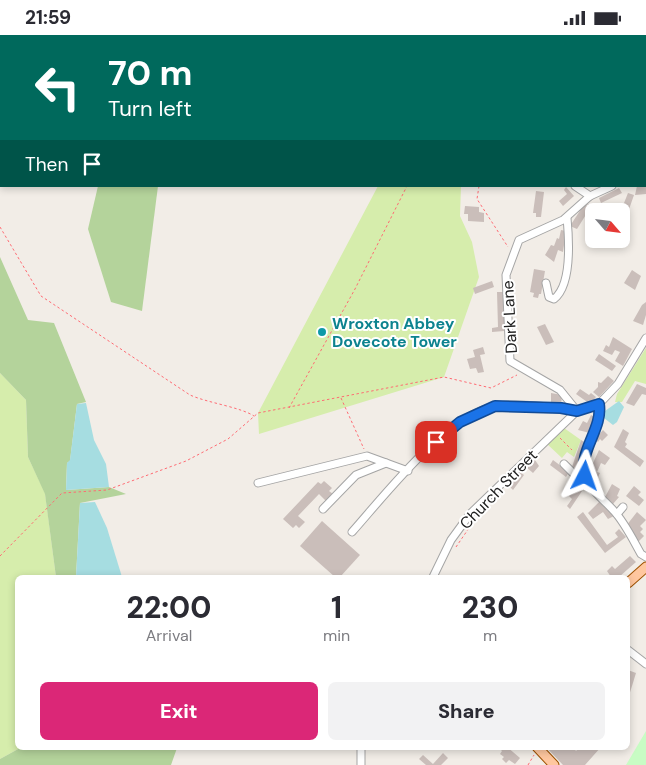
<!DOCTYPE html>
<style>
body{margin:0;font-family:"DM Sans",sans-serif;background:#f2f2f3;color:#2b2b33;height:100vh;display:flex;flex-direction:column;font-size:19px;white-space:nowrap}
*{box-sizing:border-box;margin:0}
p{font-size:16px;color:#7c7c81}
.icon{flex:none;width:28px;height:28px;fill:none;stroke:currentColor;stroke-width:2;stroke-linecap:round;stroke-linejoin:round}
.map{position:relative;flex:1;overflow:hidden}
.details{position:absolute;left:15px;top:540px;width:615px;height:175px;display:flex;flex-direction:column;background:#fff;border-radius:8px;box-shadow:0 2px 8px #0003}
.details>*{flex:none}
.guide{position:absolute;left:0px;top:0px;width:646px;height:152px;box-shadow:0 2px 8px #0003;background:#00695c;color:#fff;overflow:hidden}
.needle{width:32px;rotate:118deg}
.buttons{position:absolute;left:585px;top:168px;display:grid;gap:10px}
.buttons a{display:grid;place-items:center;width:45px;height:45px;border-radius:8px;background:#fff;box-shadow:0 2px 8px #0003;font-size:25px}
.pin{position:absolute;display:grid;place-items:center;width:42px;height:42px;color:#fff;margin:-21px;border-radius:10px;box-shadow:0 2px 8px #0006}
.me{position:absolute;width:55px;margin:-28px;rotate:4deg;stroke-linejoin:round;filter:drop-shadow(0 0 4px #0008)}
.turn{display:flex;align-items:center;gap:18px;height:105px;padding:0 25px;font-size:22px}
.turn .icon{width:65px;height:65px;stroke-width:2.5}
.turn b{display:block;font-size:35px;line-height:42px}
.then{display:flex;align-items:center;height:48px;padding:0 25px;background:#0003;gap:10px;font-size:19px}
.eta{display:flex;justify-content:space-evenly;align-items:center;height:85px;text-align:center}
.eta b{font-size:30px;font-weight:800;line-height:35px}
.button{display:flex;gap:10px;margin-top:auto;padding:10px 25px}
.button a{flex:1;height:58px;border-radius:8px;background:#db2777;color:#fff;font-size:20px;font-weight:800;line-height:58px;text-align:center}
.button a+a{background:#f2f2f3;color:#2b2b33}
.status{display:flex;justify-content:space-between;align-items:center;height:35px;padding:0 25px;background:#fff;direction:ltr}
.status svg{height:14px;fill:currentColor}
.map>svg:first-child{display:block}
.grass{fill:#d6edac}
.forest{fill:#b4d39b}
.park{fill:#c8fcc4}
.water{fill:#a6dde1}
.building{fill:#cabeba}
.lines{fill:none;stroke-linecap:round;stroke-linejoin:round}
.minor-casing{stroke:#a5a5a5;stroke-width:9}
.major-casing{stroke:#9e5100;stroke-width:11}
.path{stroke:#ff6b73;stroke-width:1;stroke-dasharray:2.5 2.5;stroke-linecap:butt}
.minor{stroke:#fff;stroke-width:7}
.major{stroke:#ffc79f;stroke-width:9}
.route-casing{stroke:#114b97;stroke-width:12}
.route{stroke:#1a73e8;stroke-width:9}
.culture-dot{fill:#0f9aa8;stroke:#fff;stroke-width:2}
.labels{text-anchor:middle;stroke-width:4;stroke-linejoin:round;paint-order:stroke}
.street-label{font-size:16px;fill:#212121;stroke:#fff}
.culture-label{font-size:16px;font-weight:bold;fill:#0d838f;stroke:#fff;text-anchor:start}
</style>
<div class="status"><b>21:59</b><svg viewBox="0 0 49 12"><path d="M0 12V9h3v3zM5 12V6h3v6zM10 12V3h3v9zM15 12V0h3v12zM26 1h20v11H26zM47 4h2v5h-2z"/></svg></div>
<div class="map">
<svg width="646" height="730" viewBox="0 0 646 730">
<rect width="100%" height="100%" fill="#f2ede7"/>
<g class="grass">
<path d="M378,151h83l-1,30 12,26 7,35 -35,100 -185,57 -1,-21z"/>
<path d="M646,313v36l-11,-3 -13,21h-7l2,-8z"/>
<path d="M0,338l26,27 2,57 17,36 11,84h-38v170l2,1 -20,11z"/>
<path d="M564,393l17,12 -7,17 -7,-5 -5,6 -16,-15z"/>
</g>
<g class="forest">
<path d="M98,151h60l-16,125 -31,-9 -23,-73z"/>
<path d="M0,222l28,63 26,3 32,79 -9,2 -7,57 -3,2 -1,27 43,-3 17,7 -46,9 -4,74h-20l-11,-83 -17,-37 -2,-57 -26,-27z"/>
<path d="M20,713v-1l157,1 -6,17h-171v-6z"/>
</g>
<path class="park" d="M646,696v34h-20z"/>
<g class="water">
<path d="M619,366l5,6 -7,15 -4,3 -9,-7 1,-7z"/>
<path d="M86,368l8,37 12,24 3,23 -43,3 1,-27 3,-3 7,-56z"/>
<path d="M95,467l12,26 15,49h-46l4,-74z"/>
</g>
<g class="building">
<path d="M637,151h9v8l-11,1z"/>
<path d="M566,152l8,9 -11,10 -4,-5 8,-7 -3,-4z"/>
<path d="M619,153l3,5 -21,10 -2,-5z"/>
<path d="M536,156l8,1 -3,25h-5v-4h-3z"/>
<path d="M628,158l6,2 -7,20h-6v-4h-11v-3h12z"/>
<path d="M589,169l4,6 -6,3 -10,16 -7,-3 13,-20z"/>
<path d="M465,171l14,1v5l5,1v9l-16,-1v-7h-4z"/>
<path d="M561,195l5,1 -3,21 -5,-2 -4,12 -9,-7 6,-10 3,1 3,-8 2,1z"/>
<path d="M534,234l11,2 -4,23h-2l-1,4 -5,-1 1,-4 -4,-1z"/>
<path d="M632,235l9,6 -6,14 -11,-7z"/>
<path d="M492,246l2,6 -19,7 -2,-6z"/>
<path d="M497,257h7v39l-12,1v-4l6,-1z"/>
<path d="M646,267v13l-3,10 -10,-4 9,-16z"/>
<path d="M545,289l9,18 -8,3 -9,-18z"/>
<path d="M613,302l19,12 -9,17 -8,-5 5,-9 -5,-2 -3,5 -9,-4 3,-6 3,2z"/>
<path d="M483,312l2,7 -5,1 4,17 -6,1 -2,-5 -6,1 -3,-10 8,-2 -2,-7z"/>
<path d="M599,319l17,12 -4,5 -17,-11z"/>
<path d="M608,341l6,5 -15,16 -6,-5 5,-5v-5l3,1z"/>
<path d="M637,349l9,4v7l-4,-1 -8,12 -8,-3z"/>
<path d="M580,354l9,6 2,-2 5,4 -6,7 -14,-10z"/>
<path d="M551,358l11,2 -1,11h-3v-3l-7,-1z"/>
<path d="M591,380l6,3 -7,15 -12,-3 5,-9 4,2z"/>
<path d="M623,394l6,4 -4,9 2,2 -2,3 19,14 -4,6 -26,-20z"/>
<path d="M603,395l5,5 -6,6 -2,-2 -2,3 -3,-3z"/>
<path d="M581,405l5,3 -8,28 -7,-1z"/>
<path d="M599,415l11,8 -5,7 -4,-2 -4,9 3,1 -3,6 -2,-2v4l-5,1 -2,-8z"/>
<path d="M533,422l6,9 -6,7 -8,-7z"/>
<path d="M553,425l16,12 -3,5 -16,-12z"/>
<path d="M519,436l5,4 -11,15 -5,-5z"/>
<path d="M324,446l8,7 -3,3 4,3 -7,7 -7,-7 -21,22 7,6 -6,6 -3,-3 -3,3 -10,-9 35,-37 3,2z"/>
<path d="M612,449l8,5 -3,7 2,1 -6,7 -9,-5z"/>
<path d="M577,451l5,5 -12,18 -3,-3 5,-7 -3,-3z"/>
<path d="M634,451l7,6 -3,3 6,5 -5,6 -13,-10z"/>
<path d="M600,466l12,11 2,4 -6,3 -5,-7 -10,7 -5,-6z"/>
<path d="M583,477l24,33 11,-8 -3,-4 4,-4 7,8 -21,16 -28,-36z"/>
<path d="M637,477l9,8 -6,6 3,3 -3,3 4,4 -6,6 -12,-16z"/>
<path d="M322,486l38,34 -20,22h-5l-35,-31z"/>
<path d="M630,521l6,6 -17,15h-8l-4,-6 5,-5 3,3z"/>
<path d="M628,635l8,3 -8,26z"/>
<path d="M498,712h9l13,11 -5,6 -6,-4 -3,3 -4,-4 2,-2 -4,-3 2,-3z"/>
<path d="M546,712h27l3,4 4,-4h21l-16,18h-22z"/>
<path d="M443,718l5,5 -7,7h-15l-7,-6 4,-4 10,9z"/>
</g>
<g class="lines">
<defs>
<g id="minor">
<path d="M645,135l1,-1"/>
<path d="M575,151l15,10"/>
<path d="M546,248l3,14 5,2c18,-14 15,-60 13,-81"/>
<path d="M599,369c3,21 -12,39 -15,60 -3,21 18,33 30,47 11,12 19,29 27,43l5,3"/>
<path d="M577,376l-17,-21 -50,-29 -4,-86 13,-35 44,-20 27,-24 22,-10"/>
<path d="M564,429l11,11 10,1"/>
<path d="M258,448l109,-27 41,15"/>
<path d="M323,474l33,-34 30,-12"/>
<path d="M617,479l6,-7"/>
<path d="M352,497c33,-37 93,-115 141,-125 20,-5 63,0 84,4"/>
<path d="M433,542l18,-37 19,-26 107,-103 22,-7 19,-20 28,-46"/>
<path d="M628,615l18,14"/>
<path d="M361,730v-18"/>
</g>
<g id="major">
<path d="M628,548l18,-16"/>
<path d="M537,712l17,18"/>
</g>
</defs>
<use href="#minor" class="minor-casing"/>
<use href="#major" class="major-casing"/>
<g class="path">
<path d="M422,1v-1"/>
<path d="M484,1l1,-1"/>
<path d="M645,81l1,1"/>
<path d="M0,147h1"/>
<path d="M479,151l-2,13 31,48"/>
<path d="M0,192l41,69 149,99c18,8 50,12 64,21"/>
<path d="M341,363l23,51"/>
<path d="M289,373l66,-119 52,-103"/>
<path d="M560,403l12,12"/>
<path d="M456,512l13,-19"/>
<path d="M0,521l62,-63 45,-3 79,-29 42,-22 30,-26 186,-36 47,11 26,-13"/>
<path d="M528,730l6,-10"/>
</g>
<use href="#minor" class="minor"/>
<use href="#major" class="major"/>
</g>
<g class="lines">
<defs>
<path id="route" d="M436,407l24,-20 35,-16 66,2 16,3 22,-7c4,25 -21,47 -14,72"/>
</defs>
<use href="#route" class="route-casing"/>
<use href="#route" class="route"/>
</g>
<circle class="culture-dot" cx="322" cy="297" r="5"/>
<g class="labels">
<g class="street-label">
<text transform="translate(509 282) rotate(-93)" y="6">Dark Lane</text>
<text transform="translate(498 454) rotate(-46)" y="6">Church Street</text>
</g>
<g class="culture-label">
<text x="332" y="294">Wroxton Abbey<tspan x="332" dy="18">Dovecote Tower</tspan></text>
</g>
</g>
</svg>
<div class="buttons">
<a><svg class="needle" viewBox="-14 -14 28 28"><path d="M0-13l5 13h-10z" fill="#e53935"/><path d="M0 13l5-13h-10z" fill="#7c7c81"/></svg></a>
</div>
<div class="pin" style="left:436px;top:407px;background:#d93025"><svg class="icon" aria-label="arrive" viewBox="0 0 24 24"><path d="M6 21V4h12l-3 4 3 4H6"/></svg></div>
<svg class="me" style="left:585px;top:441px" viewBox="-20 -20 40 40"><path d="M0-17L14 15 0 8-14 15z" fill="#1a73e8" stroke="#fff" stroke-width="4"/></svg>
<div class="guide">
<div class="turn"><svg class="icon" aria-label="left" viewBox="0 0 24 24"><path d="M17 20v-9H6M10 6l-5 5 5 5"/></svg><div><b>70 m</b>Turn left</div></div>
<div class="then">Then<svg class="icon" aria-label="arrive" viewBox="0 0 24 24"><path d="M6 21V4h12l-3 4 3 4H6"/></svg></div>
</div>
<section class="details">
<div class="eta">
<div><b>22:00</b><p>Arrival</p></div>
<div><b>1</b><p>min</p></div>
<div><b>230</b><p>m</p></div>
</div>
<div class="button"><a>Exit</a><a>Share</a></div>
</section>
</div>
